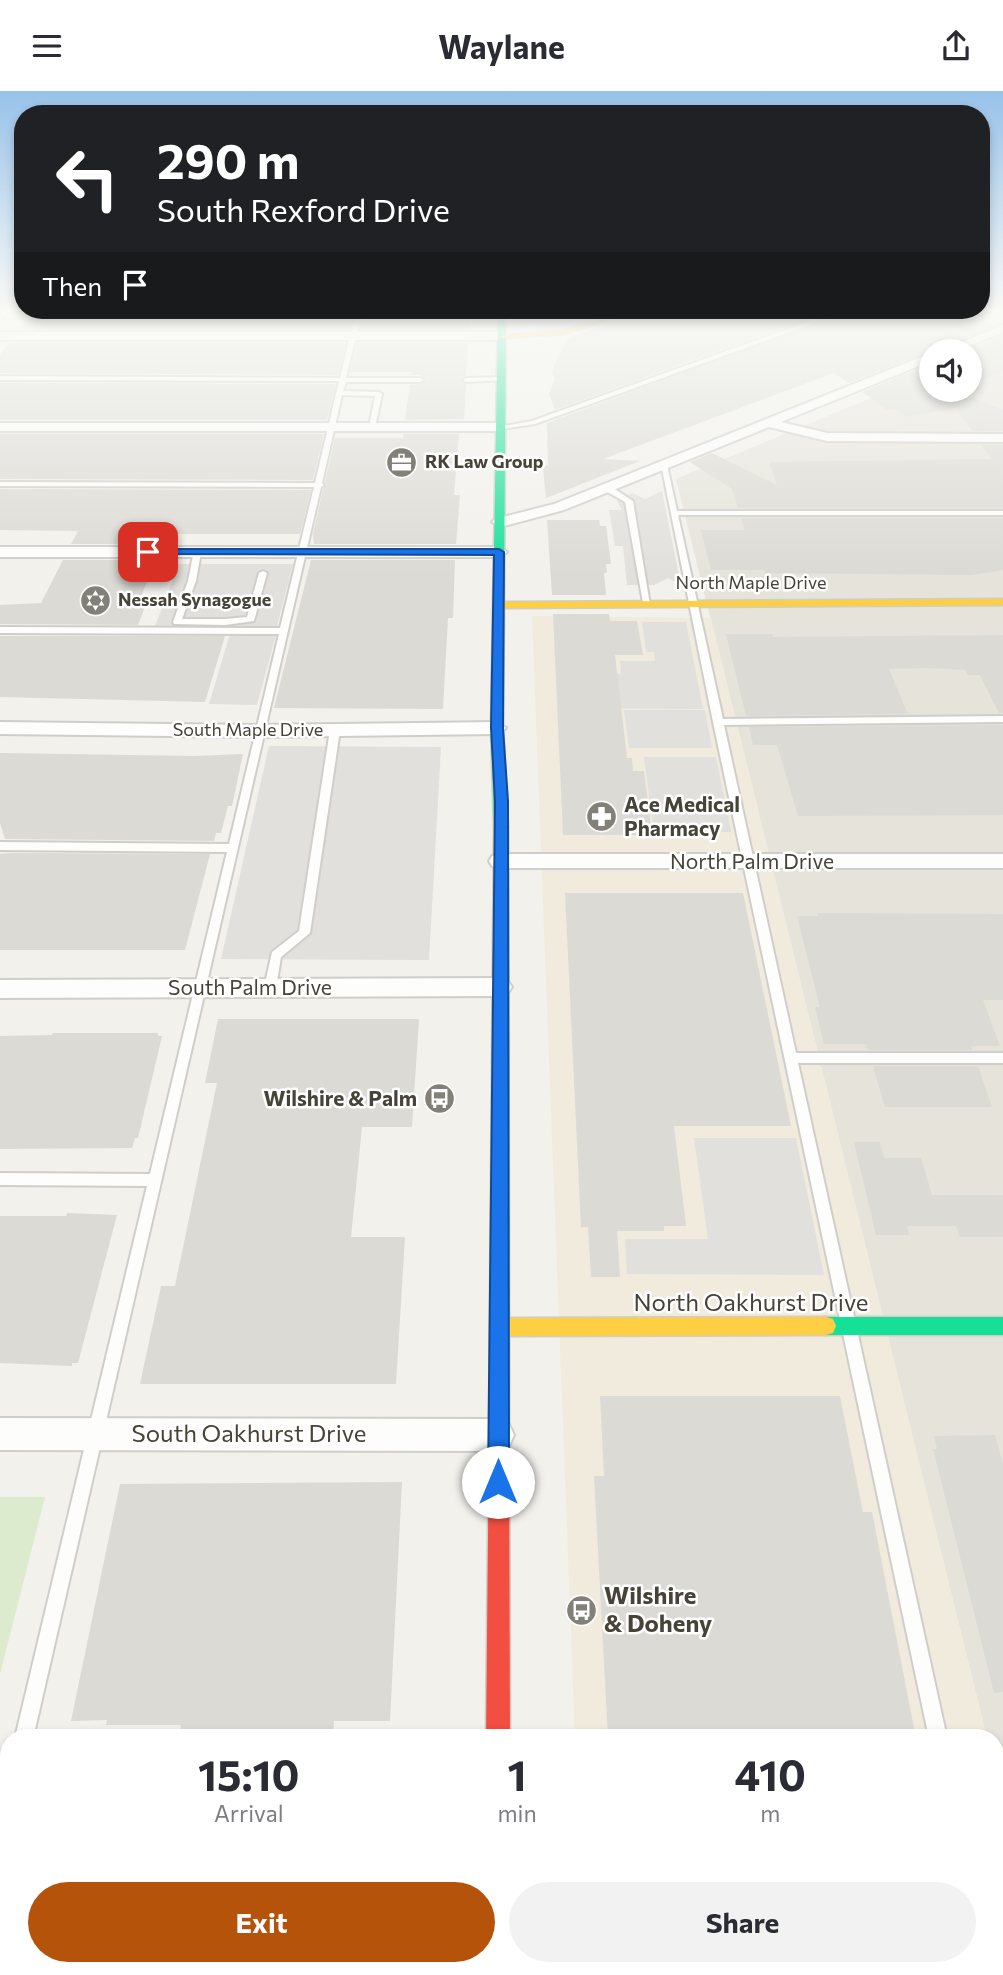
<!DOCTYPE html>
<style>
body{margin:0;font-family:Commissioner,sans-serif;background:#f2f2f3;color:#2b2b33;height:100vh;display:flex;flex-direction:column;font-size:26px;white-space:nowrap}
*{box-sizing:border-box;margin:0}
p{font-size:23px;color:#7c7c81}
.icon{flex:none;width:38px;height:38px;fill:none;stroke:currentColor;stroke-width:2;stroke-linecap:round;stroke-linejoin:round}
.map{position:relative;flex:1;overflow:hidden}
.side{position:absolute;left:0px;top:1638px;width:1004px;height:247px;display:flex;flex-direction:column;background:#fff;border-radius:28px 28px 0 0;box-shadow:0 4px 10px #0003}
.side>*{flex:none}
.banner{position:absolute;left:14px;top:14px;width:976px;height:214px;border-radius:28px;box-shadow:0 4px 10px #0003;background:#202124;color:#fff;overflow:hidden}
.buttons{position:absolute;left:919px;top:248px;display:grid;gap:14px}
.buttons a{display:grid;place-items:center;width:63px;height:63px;border-radius:50%;background:#fff;box-shadow:0 4px 10px #0003;font-size:35px}
.pin{position:absolute;display:grid;place-items:center;width:60px;height:60px;color:#fff;margin:-30px;border-radius:14px;box-shadow:0 4px 10px #0006}
.me{position:absolute;width:77px;margin:-38px;rotate:0deg;stroke-linejoin:round;filter:drop-shadow(0 0 5px #0008)}
.turn{display:flex;align-items:center;gap:24px;height:147px;padding:0 28px;font-size:32px}
.turn .icon{width:91px;height:91px;stroke-width:2.5}
.turn b{display:block;font-size:49px;line-height:60px}
.then{display:flex;align-items:center;height:66px;padding:0 28px;background:#0003;gap:14px;font-size:26px}
.eta{display:flex;justify-content:space-evenly;align-items:center;height:119px;text-align:center}
.eta b{font-size:42px;font-weight:700;line-height:49px}
.button{display:flex;gap:14px;margin-top:auto;padding:14px 28px}
.button a{flex:1;height:80px;border-radius:42px;background:#b45309;color:#fff;font-size:28px;font-weight:700;line-height:80px;text-align:center}
.button a+a{background:#f2f2f3;color:#2b2b33}
header{display:flex;justify-content:space-between;align-items:center;height:91px;padding:0 28px;background:#fff;font-size:32px;font-weight:700}
.map>svg:first-child{display:block}
.residential{fill:#e5e3da}
.commercial{fill:#f0ebdd}
.green{fill:#dceace}
.parking{fill:#e1e0dc}
.building{fill:#dbdad4}
.lines{fill:none;stroke-linecap:round;stroke-linejoin:round}
.lane-casing{stroke:#cfceca;stroke-width:4}
.street-casing{stroke:#cfceca;stroke-width:4}
.fast-casing{stroke:#d0cec3;stroke-width:3}
.slow-casing{stroke:#d0cec3;stroke-width:3}
.jam-casing{stroke:#d0cec3;stroke-width:3}
.lane{fill:#fdfdfc;fill-rule:evenodd}
.street{fill:#fdfdfc;fill-rule:evenodd}
.fast{fill:#16e098;fill-rule:evenodd}
.slow{fill:#ffcf43;fill-rule:evenodd}
.jam{fill:#f24e42;fill-rule:evenodd}
.route{fill:#1a73e8;stroke:#114b97;stroke-width:2}
.labels{text-anchor:middle;stroke-width:5;stroke-linejoin:round;paint-order:stroke}
.far-poi-label{font-size:18px;font-weight:bold;fill:#474338;stroke:#fff;text-anchor:start}
.far-street-label{font-size:18px;fill:#474338;stroke:#fff}
.poi-label{font-size:21px;font-weight:bold;fill:#474338;stroke:#fff;text-anchor:start}
.street-label{font-size:21px;fill:#474338;stroke:#fff}
.near-street-label{font-size:24px;fill:#474338;stroke:#fff}
.near-poi-label{font-size:24px;font-weight:bold;fill:#474338;stroke:#fff;text-anchor:start}
</style>
<header><svg class="icon" aria-label="menu" viewBox="0 0 24 24"><path d="M4 6h16M4 12h16M4 18h16"/></svg>Waylane<svg class="icon" aria-label="share" viewBox="0 0 24 24"><path d="M12 15V3M7 8l5-5 5 5M5 13v7h14v-7"/></svg></header>
<div class="map">
<svg width="1003" height="1884" viewBox="0 0 1003 1884">
<rect width="100%" height="100%" fill="#f2f1ec"/>
<path class="residential" d="M1003,252v1460l-7,-30v-35h-9l-311,-1259 255,-106v17h39v-33z"/>
<g class="commercial">
<path d="M532,525l179,2 276,1120h-412z"/>
<path d="M996,1682l7,30v172h-419v-8h412z"/>
</g>
<path class="green" d="M0,1406h45l-45,177z"/>
<g class="parking">
<path d="M662,400l19,94 -13,-7 -14,7h-27l-4,-39h-8l-6,-36h13l-5,-9 15,-8 13,6z"/>
<path d="M179,473h114l-16,62h-122z"/>
<path d="M642,531h44l17,87 -138,-1 -2,-34h58l-1,-13h35l-1,-9h-8z"/>
<path d="M230,543l46,1 -19,70 -48,-1z"/>
<path d="M624,619h81l7,38h-83z"/>
<path d="M269,655l172,1 -12,213 -208,-1z"/>
<path d="M644,666h72l15,75h-77z"/>
<path d="M694,1047h102l28,137 -197,-1 -2,-35h83z"/>
</g>
<g class="building">
<path d="M33,220h320l-4,18h-329z"/>
<path d="M365,220h105l-1,18h-109z"/>
<path d="M527,220h79l-43,13 -15,1 -22,-5z"/>
<path d="M643,220h186l-274,99 -6,-16 6,-16 -3,-4 3,-12 14,-24z"/>
<path d="M850,220h102l43,15 -59,26 -6,-1 -81,32 -15,-10 -231,86 37,2 -94,37 -3,-31 5,-2 -1,-42z"/>
<path d="M1003,244v36l-28,13 7,4 -17,7 38,15v21h-31l-16,-23 -49,9 -12,-8 -8,1 -25,-18 69,-28v26h39v-38h-8z"/>
<path d="M9,252h337l-8,32 -338,-2v-18z"/>
<path d="M357,252h111l-2,32 -5,4 5,6 -2,34 -59,1 5,-35 11,-1 4,-5 -5,-4h-9l1,-3h-62z"/>
<path d="M0,292l336,1 -9,36h-327z"/>
<path d="M0,343h324l-11,46 -313,-1z"/>
<path d="M403,343h56l-5,61h6l-4,49h-142l-1,-10 10,-45 4,-4 -2,-3 10,-44h68z"/>
<path d="M981,354h22v63h-265l-6,-19 -42,-27 22,-9 65,32 -8,-23 223,-3z"/>
<path d="M0,398l311,1 -11,44h-134l-4,10h-91l7,-13 -78,-1z"/>
<path d="M741,427h262v52l-32,5 -206,-2 -1,-3h-53l-10,-40h44z"/>
<path d="M547,429h52l1,6h6l5,38h-5l1,9h-3l2,22h-54z"/>
<path d="M63,469h93l-15,36h8l-11,29 -138,-1v-19l41,-2z"/>
<path d="M311,469h144l-2,58h-5l-5,91 -169,-1z"/>
<path d="M553,523h56l1,7h27l6,34h-28l12,103h5l1,13h11l8,64h-89z"/>
<path d="M726,543h46l1,3 230,-2v78h-4l-19,-38h-12l-3,-5 -38,-2 -38,1 19,45 -162,2z"/>
<path d="M0,545h225l-20,66 -205,-5z"/>
<path d="M1003,634v90l-205,1 -21,-71h-24l-4,-18z"/>
<path d="M0,662l195,3 48,-2 -11,52h-4l-7,27h-5l-2,8 -209,-2 -5,-16z"/>
<path d="M10,762l200,1 -25,96h-185v-96z"/>
<path d="M565,802h178l48,233h-117l12,100h-22v5h-47l3,46h-29l-3,-50h-7z"/>
<path d="M817,822l186,1v86h-20l17,46h-29l1,4h-104l-2,-6h-42l-9,-37h5l-23,-91h21z"/>
<path d="M218,928h201l-7,108h-50l-11,110h54l-9,147h-256l21,-98h14l42,-203h-12z"/>
<path d="M53,942h105v3h4l-24,102h-3l-3,10 -132,1v-113l52,-1z"/>
<path d="M873,975h105l14,41h-107z"/>
<path d="M854,1051h26l4,16h37l11,37h71v42h-43l-4,-11h-49l2,9h-33z"/>
<path d="M67,1122l50,2 -39,148h-6v3l-72,-3v-147h66z"/>
<path d="M600,1305h240l23,116h9l44,226h-308l-14,-262h10z"/>
<path d="M995,1344l8,29v228l-9,1 -61,-244h4l-3,-13z"/>
<path d="M402,1391l-12,239h-56l-1,17h-154l2,-13h-75l1,-5 -36,1 49,-237z"/>
</g>
<g class="lines">
<defs>
<g id="lane">
<path d="M356,220h6l-16,67h74l3,2 -3,2h-74l-3,9 36,1 3,2 -7,33 -3,2 -3,-2 6,-31 -33,-1 -20,88 2,2 -3,2 -288,1251h-18l132,-552 -147,-1v-12l150,1 77,-322 -227,-2v-8l229,2 50,-210 -279,-1v-6l280,1 34,-141 -314,-1v-4l315,1 24,-102 -339,-1v-4l340,2z"/>
<path d="M838,220h10l-313,113 -33,5 -3,-2 33,-6z"/>
<path d="M503,286l2,3 -39,2 -3,-2 3,-2z"/>
<path d="M661,373l6,1 10,46h326v4h-325l45,204 280,-3v6l-279,3 72,328h207v10h-205l149,675h-18l-216,-1016z"/>
<path d="M604,395h6l23,15 17,104 -7,-2 -18,-101 -21,-12z"/>
<path d="M194,459l7,2 -5,29 -14,38h43l22,-2 12,-44 4,-2 4,2 -13,48 -29,4 -51,-1 -1,-2 15,-41z"/>
<path d="M335,636l5,3 -30,203 -29,24 -5,31 -6,5 -6,-5 8,-36 27,-21 31,-201z"/>
<rect x="996" y="1661" width="7" height="18"/>
<path d="M9,1701v50l-2,4 -7,3v-49l2,-5z"/>
<path d="M996,1872l3,12h-20l-2,-8h19z"/>
</g>
<g id="street">
<path d="M0,220h10l-10,10z"/>
<path d="M1003,234v7l-48,20h-17z"/>
<path d="M0,241h503l6,4 -6,4h-503z"/>
<path d="M931,262v8l-150,61 46,11 176,1v8l-176,-1 -58,-14 -205,83 -64,17 -8,-5 3,-3 59,-15z"/>
<path d="M0,332h502l7,4 -7,4h-502z"/>
<path d="M0,456h499l8,5 -8,5h-499z"/>
<path d="M0,631l258,3 239,-3 9,6 -9,6 -239,3 -258,-3z"/>
<path d="M500,763h503v14h-503l-8,-2 -3,-5 3,-5z"/>
<path d="M500,887l8,3 4,6 -4,6 -8,3 -500,2v-18z"/>
<path d="M0,1327l498,1 11,5 5,11 -5,11 -11,5 -498,-1z"/>
</g>
<g id="fast">
<path d="M498,220h8l-3,417 5,99 -7,4 -7,-4 -3,-99z"/>
<path d="M826,1226h177v18h-177l-7,-2 -3,-7 3,-7z"/>
<rect x="484" y="1876" width="26" height="8"/>
</g>
<g id="slow">
<path d="M625,220h12l-73,23 -61,4 -4,-2 64,-6z"/>
<path d="M1003,508v6l-504,3 -5,-3 5,-3z"/>
<path d="M501,732l7,4 1,491 317,-1 7,2 3,7 -3,7 -7,2 -317,1v99l-3,7 -7,3 -7,-3 -3,-7 5,-608z"/>
</g>
<path id="jam" d="M499,1334l7,3 3,7 1,303h-24l3,-303 3,-7z"/>
</defs>
<use href="#lane" class="lane-casing"/>
<use href="#street" class="street-casing"/>
<use href="#fast" class="fast-casing"/>
<use href="#slow" class="slow-casing"/>
<use href="#jam" class="jam-casing"/>
<use href="#lane" class="lane"/>
<use href="#street" class="street"/>
<use href="#fast" class="fast"/>
<use href="#slow" class="slow"/>
<use href="#jam" class="jam"/>
</g>
<linearGradient id="sky" x2="0" y2="1"><stop stop-color="#98c2e9"/><stop offset="0.45" stop-color="#f9f9f6"/><stop offset="1" stop-color="#f9f9f6" stop-opacity="0"/></linearGradient>
<rect width="1003" height="484" fill="url(#sky)"/>
<path class="route" d="M148,458h351l5,3 -1,176 5,73 1,681 -3,7 -8,3 -7,-3 -3,-7 7,-681 -4,-73 3,-173 -350,-1 -1,-2z"/>
<defs>
<symbol id="office-disc" viewBox="-11 -11 22 22"><circle r="9.5" fill="#838077" stroke="#fff"/><path d="M-6-3h4V-5.5h4V-3h4V5H-6ZM-1-4.5V-3h2v-1.5ZM-6 0V1H6V0Z" fill="#fff"/></symbol>
<symbol id="synagogue-disc" viewBox="-11 -11 22 22"><circle r="9.5" fill="#838077" stroke="#fff"/><path d="M0-6.5L5.6 3.2H-5.6ZM0 6.5L5.6-3.2H-5.6Z" fill="#fff"/></symbol>
<symbol id="pharmacy-disc" viewBox="-11 -11 22 22"><circle r="9.5" fill="#838077" stroke="#fff"/><path d="M-2-6h4v4h4v4h-4v4h-4v-4h-4v-4h4Z" fill="#fff"/></symbol>
<symbol id="bus-disc" viewBox="-11 -11 22 22"><circle r="9.5" fill="#838077" stroke="#fff"/><path d="M-5-6H5V4H4V6H2V4H-2V6H-4V4H-5ZM-3.5-4V0h7V-4ZM-3.5 1.2v1.5H-2V1.2ZM2 1.2v1.5H3.5V1.2Z" fill="#fff"/></symbol>
</defs>
<g fill-rule="evenodd">
<use href="#office-disc" x="384" y="354" width="35" height="35"/>
<use href="#synagogue-disc" x="78" y="492" width="35" height="35"/>
<use href="#pharmacy-disc" x="584" y="708" width="35" height="35"/>
<use href="#bus-disc" x="422" y="990" width="35" height="35"/>
<use href="#bus-disc" x="564" y="1502" width="35" height="35"/>
</g>
<g class="labels">
<g class="far-poi-label">
<text x="425" y="377">RK Law Group</text>
<text x="118" y="515">Nessah Synagogue</text>
</g>
<g class="far-street-label">
<text x="751" y="498">North Maple Drive</text>
<text x="248" y="645">South Maple Drive</text>
</g>
<g class="poi-label">
<text x="624" y="721">Ace Medical<tspan x="624" dy="24">Pharmacy</tspan></text>
<text x="417" y="1015" text-anchor="end">Wilshire &amp; Palm</text>
</g>
<g class="street-label">
<text x="752" y="778">North Palm Drive</text>
<text x="250" y="904">South Palm Drive</text>
</g>
<g class="near-street-label">
<text x="751" y="1220">North Oakhurst Drive</text>
<text x="249" y="1351">South Oakhurst Drive</text>
</g>
<g class="near-poi-label">
<text x="604" y="1513">Wilshire<tspan x="604" dy="28">&amp; Doheny</tspan></text>
</g>
</g>
</svg>
<div class="buttons">
<a><svg class="icon" aria-label="sound" viewBox="0 0 24 24"><path d="M4 9h4l5-4v14l-5-4H4zM17 9q2 3 0 6"/></svg></a>
</div>
<div class="pin" style="left:148px;top:461px;background:#d93025"><svg class="icon" aria-label="arrive" viewBox="0 0 24 24"><path d="M6 21V4h12l-3 4 3 4H6"/></svg></div>
<svg class="me" style="left:498px;top:1391px" viewBox="-20 -20 40 40"><circle r="19" fill="#fff"/><path d="M0-13L10 11 0 6-10 11z" fill="#1a73e8"/></svg>
<div class="banner">
<div class="turn"><svg class="icon" aria-label="left" viewBox="0 0 24 24"><path d="M17 20v-9H6M10 6l-5 5 5 5"/></svg><div><b>290 m</b>South Rexford Drive</div></div>
<div class="then">Then<svg class="icon" aria-label="arrive" viewBox="0 0 24 24"><path d="M6 21V4h12l-3 4 3 4H6"/></svg></div>
</div>
<section class="side">
<div class="eta">
<div><b>15:10</b><p>Arrival</p></div>
<div><b>1</b><p>min</p></div>
<div><b>410</b><p>m</p></div>
</div>
<div class="button"><a>Exit</a><a>Share</a></div>
</section>
</div>
